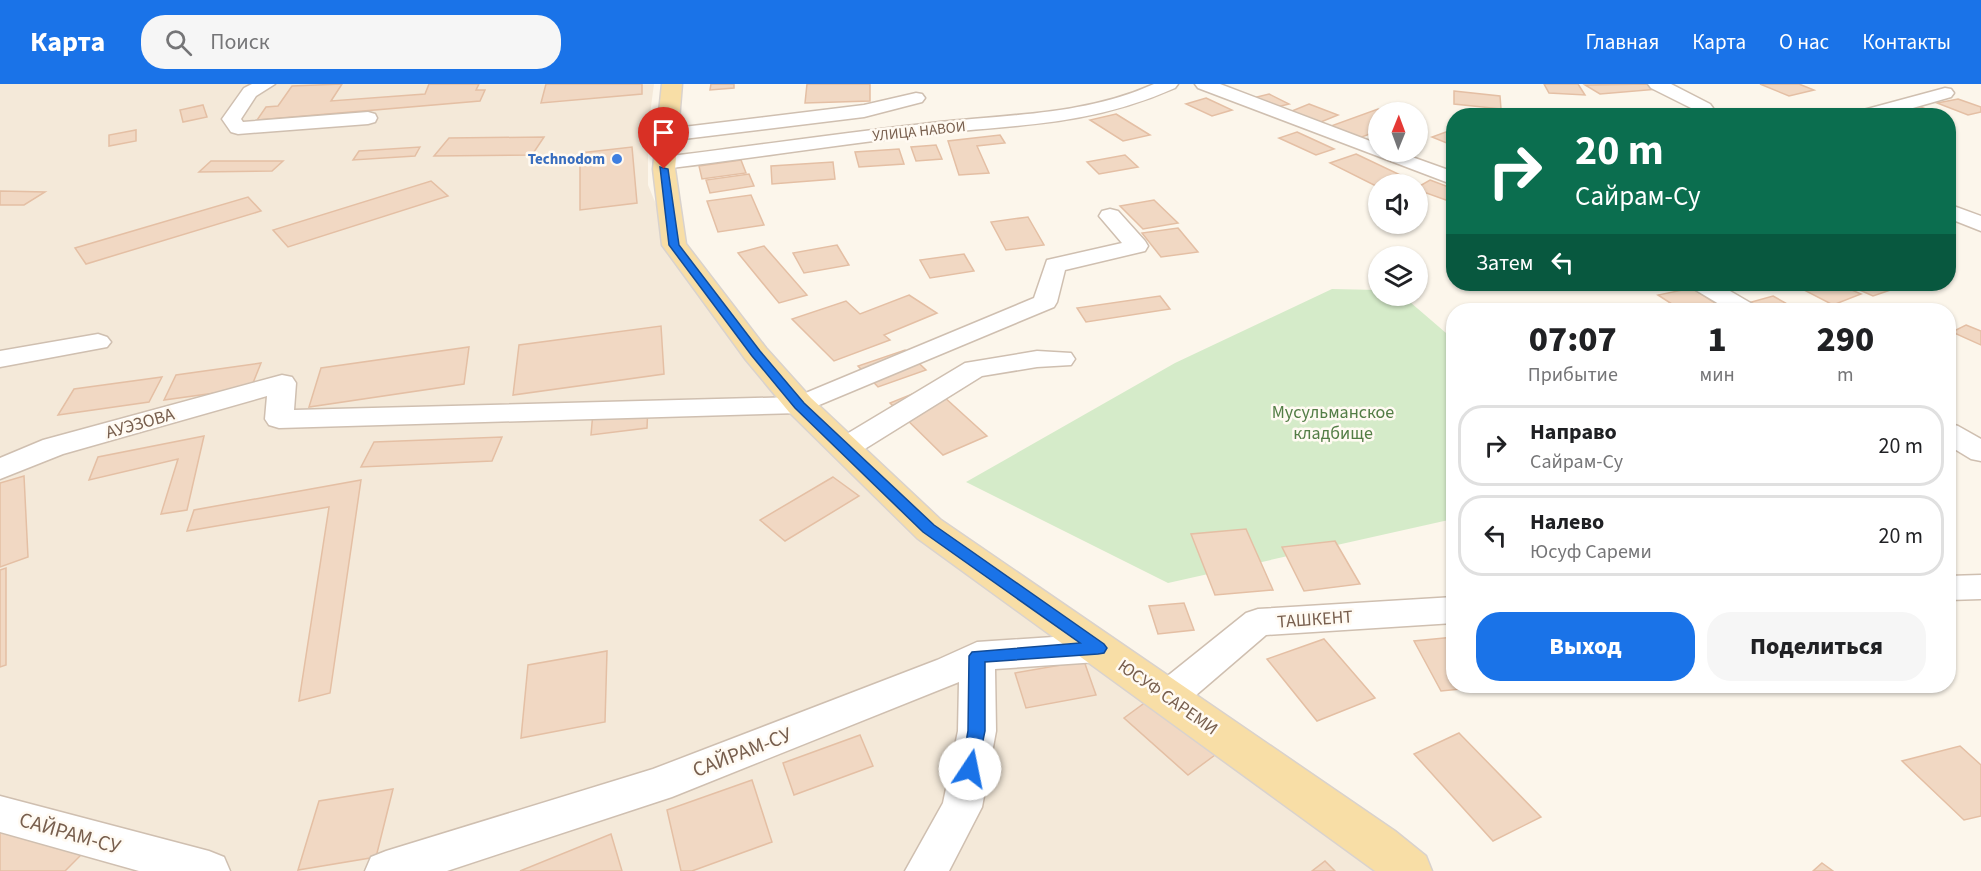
<!DOCTYPE html>
<html lang="ru">
<meta charset="utf-8">
<style>
body{margin:0;font-family:"Source Sans 3",sans-serif;background:#f6f6f6;color:#202124;height:100vh;display:flex;flex-direction:column;font-size:22px;white-space:nowrap}
*{box-sizing:border-box;margin:0}
p{font-size:20px;color:#757577}
.icon{flex:none;width:33px;height:33px;fill:none;stroke:currentColor;stroke-width:2;stroke-linecap:round;stroke-linejoin:round}
.map{position:relative;flex:1;overflow:hidden}
.panel{position:absolute;left:1446px;top:219px;width:510px;height:390px;display:flex;flex-direction:column;background:#fff;border-radius:24px;box-shadow:0 2px 4px #0004}
.panel>*{flex:none}
.top-card{position:absolute;left:1446px;top:24px;width:510px;height:183px;border-radius:24px;box-shadow:0 2px 4px #0004;background:#0b6e4f;color:#fff;overflow:hidden}
.needle{width:39px;rotate:1deg}
.buttons{position:absolute;left:1368px;top:18px;display:grid;gap:12px}
.buttons a{display:grid;place-items:center;width:60px;height:60px;border-radius:50%;background:#fff;box-shadow:0 2px 4px #0004;font-size:30px}
.pin{position:absolute;display:grid;place-items:center;width:51px;height:51px;color:#fff;margin:-62px -26px;border-radius:50% 50% 50% 0;rotate:-45deg;box-shadow:0 0 6px #0007}
.pin .icon{rotate:45deg}
.me{position:absolute;width:66px;margin:-33px;rotate:11deg;stroke-linejoin:round;filter:drop-shadow(0 0 4px #0008)}
.turn{display:flex;align-items:center;gap:21px;height:126px;padding:0 30px;font-size:27px}
.turn .icon{width:78px;height:78px;stroke-width:2.5}
.turn b{display:block;font-size:42px;line-height:51px}
.then{display:flex;align-items:center;height:57px;padding:0 30px;background:#0003;gap:12px;font-size:22px}
.eta{display:flex;justify-content:space-evenly;align-items:center;height:102px;text-align:center}
.eta b{font-size:36px;font-weight:800;line-height:42px}
.cta{display:flex;gap:12px;margin-top:auto;padding:12px 30px}
.cta a{flex:1;height:69px;border-radius:24px;background:#1a73e8;color:#fff;font-size:24px;font-weight:800;line-height:69px;text-align:center}
.cta a+a{background:#f6f6f6;color:#202124}
ul{padding:0;list-style:none}
li{display:flex;align-items:center;gap:18px;height:81px;margin:0 12px 9px;padding:0 18px;border:3px solid #e0e0e0;border-radius:24px}
li div{flex:1}
li b{display:block;font-size:22px}
li em{font-style:normal}
header{display:flex;align-items:center;gap:36px;box-sizing:border-box;height:84px;padding:0 30px;background:#1a73e8;color:#fff}
header strong{font-size:28px}
nav{display:flex;gap:33px;margin-inline-start:auto;font-size:21px}
.search{width:420px;height:54px;background:#f6f6f6;display:flex;align-items:center;gap:15px;box-sizing:border-box;padding:0 21px;border-radius:24px;color:#757577;font-size:22px}
.map>svg:first-child{display:block}
.residential{fill:#f4e9d9}
.green{fill:#d5ebc9}
.building{fill:#f1d8c3;stroke:#e4bfa4;stroke-width:1.5}
.lines{fill:none;stroke-linecap:round;stroke-linejoin:round}
.minor-casing{stroke:#cfbfb0;stroke-width:3}
.major-casing{stroke:#d9d2cd;stroke-width:3}
.minor{fill:#fff;fill-rule:evenodd}
.major{fill:#f8dea6;fill-rule:evenodd}
.route{fill:#1a73e8;stroke:#114b97;stroke-width:1.5}
.shop-dot{fill:#3f7fe0;stroke:#fffaf2;stroke-width:2}
.labels{text-anchor:middle;stroke-width:5;stroke-linejoin:round;paint-order:stroke}
.far-street-label{font-size:15px;fill:#785f4e;stroke:#fffaf2}
.far-shop-label{font-size:15px;font-weight:bold;fill:#366cbe;stroke:#fffaf2;text-anchor:end}
.park-label{font-size:18px;fill:#537d45;stroke:#fffaf2}
.street-label{font-size:18px;fill:#785f4e;stroke:#fffaf2}
.near-street-label{font-size:21px;fill:#785f4e;stroke:#fffaf2}
</style>
<header>
<strong>Карта</strong>
<div class="search"><svg class="icon" aria-label="search" viewBox="0 0 24 24"><circle cx="10" cy="10" r="6"/><path d="M15 15l6 6"/></svg>Поиск</div>
<nav><a>Главная</a><a>Карта</a><a>О нас</a><a>Контакты</a></nav>
</header>
<div class="map">
<svg width="1981" height="787" viewBox="0 0 1981 787">
<rect width="100%" height="100%" fill="#fcf6eb"/>
<path class="residential" d="M0,0h654l-6,45v56l34,82 204,228 504,376h-1390z"/>
<path class="green" d="M1332,205l46,1v6h25l50,43v180l-285,64 -202,-101 209,-119z"/>
<g class="building">
<path d="M342,0l-11,17 94,-7 4,-10h50l-3,6h9l-5,11 -223,19 9,-13 12,-1 14,-20z"/>
<path d="M546,0h96v10l-101,9z"/>
<path d="M711,0h23v4l-24,2z"/>
<path d="M807,0h63v17l-65,2z"/>
<path d="M1544,0h34l7,11 -36,-2z"/>
<path d="M1650,0l9,5 -59,5 -15,-9z"/>
<path d="M1760,0h39l15,6 -25,6z"/>
<path d="M1454,7l46,5 1,13 -47,-5z"/>
<path d="M1269,10l20,10 -16,4 -20,-10z"/>
<path d="M1206,14l26,12 -20,6 -26,-12z"/>
<path d="M1958,15l23,8v5l-13,3 -31,-12z"/>
<path d="M1309,20l29,11 -22,9 -29,-11z"/>
<path d="M203,21l4,12 -24,5 -3,-12z"/>
<path d="M1918,22l26,10h-63z"/>
<path d="M1378,25l8,3h-8v19l-19,7 -28,-12z"/>
<path d="M1116,30l34,21 -27,6 -33,-21z"/>
<path d="M1454,45v17l-22,-9z"/>
<path d="M136,46v11l-27,5v-11z"/>
<path d="M1297,48l37,17 -18,6 -37,-17z"/>
<path d="M1000,51l5,8 -28,3 12,27 -30,2 -11,-34z"/>
<path d="M544,53l-12,18 -98,1 15,-18z"/>
<path d="M936,61l6,14 -26,2 -5,-14z"/>
<path d="M420,63l-5,9 -62,4 6,-9z"/>
<path d="M632,63l5,56 -57,7v-57z"/>
<path d="M899,65l5,15 -45,3 -4,-15z"/>
<path d="M1356,70l55,26 -13,4h-20v3l-48,-24z"/>
<path d="M1125,71l13,12 -39,7 -12,-12z"/>
<path d="M741,76l5,13 -44,6 -3,-13z"/>
<path d="M211,77h72l-11,10 -73,1z"/>
<path d="M833,78l2,17 -63,5 -1,-18z"/>
<path d="M749,90l5,12 -44,7 -4,-13z"/>
<path d="M1430,96l24,9v14l-36,-13v-3z"/>
<path d="M431,97l17,15 -160,51 -15,-17z"/>
<path d="M0,107l45,1 -21,13h-24z"/>
<path d="M751,111l13,30 -46,7 -11,-31z"/>
<path d="M248,113l13,14 -175,53 -11,-16z"/>
<path d="M1154,116l24,23 -35,6 -23,-23z"/>
<path d="M1028,133l16,28 -38,5 -15,-28z"/>
<path d="M1178,144l20,24 -37,5 -19,-24z"/>
<path d="M837,161l12,20 -45,8 -11,-20z"/>
<path d="M764,162l43,49 -28,8 -41,-50z"/>
<path d="M964,170l10,17 -44,7 -10,-18z"/>
<path d="M1824,200h14l23,10 -28,11 -29,-15z"/>
<path d="M1846,200h57l2,1 -32,11z"/>
<path d="M1692,204l34,22h-45l-23,-15z"/>
<path d="M909,211l28,18 -53,22 6,5 -56,21 -42,-42 54,-18 14,13z"/>
<path d="M1160,212l10,13 -84,13 -9,-14z"/>
<path d="M1773,212l25,14h-37l-13,-7z"/>
<path d="M1966,241l15,6v14l-29,-13z"/>
<path d="M661,242l3,48 -151,21 6,-50z"/>
<path d="M469,263l-5,37 -155,23 12,-39z"/>
<path d="M905,266l21,20 -48,17 -20,-21z"/>
<path d="M261,279l-10,25 -87,12 12,-25z"/>
<path d="M162,293l-13,25 -91,13 16,-26z"/>
<path d="M932,302l55,50 -44,19 -53,-52z"/>
<path d="M648,321l-1,23 -56,7 2,-23z"/>
<path d="M204,352l-17,74 -26,4 17,-55 -89,21 9,-23z"/>
<path d="M502,353l-10,24 -131,6 13,-25z"/>
<path d="M24,392l4,81 -28,10v-84z"/>
<path d="M833,393l26,19 -74,45 -25,-21z"/>
<path d="M361,396l-31,213 -31,8 30,-194 -142,24 7,-21z"/>
<path d="M1246,445l27,61 -58,5 -24,-61z"/>
<path d="M1335,457l25,43 -56,7 -22,-44z"/>
<path d="M6,484v97l-6,2v-97z"/>
<path d="M1184,519l10,27 -36,4 -9,-28z"/>
<path d="M1454,553v49h37l-50,5 -27,-50z"/>
<path d="M1324,555l51,59 -58,23 -50,-62z"/>
<path d="M607,567l-2,71 -84,16 7,-73z"/>
<path d="M1084,577l12,34 -70,13 -11,-35z"/>
<path d="M1150,615l65,56 -27,20 -64,-57z"/>
<path d="M1459,649l82,84 -48,24 -79,-87z"/>
<path d="M860,651l13,31 -79,29 -11,-32z"/>
<path d="M1960,662l21,19v51l-17,4 -62,-59z"/>
<path d="M752,696l20,62 -80,29h-11l-14,-61z"/>
<path d="M393,705l-17,68 -78,13 21,-69z"/>
<path d="M0,744l85,23 -20,20h-65z"/>
<path d="M611,750l11,37h-102z"/>
<path d="M1325,777l10,10h-23z"/>
<path d="M1822,779l11,8h-20z"/>
</g>
<g class="lines">
<defs>
<g id="minor">
<path d="M252,0h23l-19,12 -15,23 2,3 125,-10 7,2 2,4 -2,4 -7,2 -130,10 -7,-2 -9,-13 22,-31z"/>
<path d="M1154,0h24l-3,4c-86,38 -154,36 -244,46 -89,10 -178,24 -267,35l-7,-2 -3,-4 3,-4 7,-2c89,-11 178,-24 267,-34 76,-9 152,-7 223,-39z"/>
<path d="M1195,0h25l158,60v8h20l56,20v13l-256,-97z"/>
<path d="M1648,0h23l39,20 3,4 -7,8h-27l12,-8 -40,-20z"/>
<path d="M1945,4l6,1 3,4 -3,4 -66,19h-31l2,-4z"/>
<path d="M916,9l6,1 3,4 -3,4 -58,15 -197,24 -7,-2 -3,-4 3,-4 7,-2 197,-24z"/>
<path d="M1948,120l33,12v15l-33,-13z"/>
<path d="M1110,125l8,2 27,30 3,5 -3,5 -80,19 -8,32 -3,5 -254,106 -521,15 -10,-3 -4,-6 2,-23 -204,58 -63,25v-21l43,-18 239,-65 10,2 4,6 -2,27 502,-13 238,-99 13,-38 75,-17 -23,-27 3,-5z"/>
<path d="M1690,200h28l36,21 3,5h-28l-35,-21z"/>
<path d="M98,250l9,3 4,5 -4,5 -107,20v-16z"/>
<path d="M1037,267l34,2 4,6 -4,6 -34,2 -55,9 -127,79 -10,2 -10,-2 -5,-7 5,-7 130,-78z"/>
<path d="M1948,339l10,3 23,13v22l-10,-2 -23,-14z"/>
<path d="M1981,491v24l-33,1v-24z"/>
<path d="M1454,513v26l-188,12 -85,73 -13,4 -13,-4 -5,-11 5,-11 91,-73 12,-4z"/>
<path d="M1098,550l13,4 5,10 -5,10 -13,4 -103,7 1,62 -14,76 -33,64h-44l38,-68 15,-72 1,-49 -287,115 -225,74h-82l6,-14 15,-6 267,-82 284,-109 40,-18z"/>
<path d="M0,712l209,55 15,6 6,14h-91l-139,-39z"/>
</g>
<path id="major" d="M662,0h20l-7,85 11,75 80,104 45,50 130,122 454,311 31,25 6,15h-57l-458,-333 -128,-126 -43,-52 -84,-115 -9,-76z"/>
</defs>
<use href="#minor" class="minor-casing"/>
<use href="#major" class="major-casing"/>
<use href="#minor" class="minor"/>
<use href="#major" class="major"/>
</g>
<path class="route" d="M660,83l8,2 11,76 81,106 44,52 130,122 170,119 3,4 -3,5 -6,1 -113,8v69l-9,43 -6,2 -7,-2 -2,-5 7,-38 1,-75 3,-4 108,-9 -157,-111 -128,-124 -43,-52 -83,-111z"/>
<circle class="shop-dot" cx="617" cy="75" r="6"/>
<g class="labels">
<g class="far-street-label">
<text transform="translate(919 47) rotate(-6)" y="5">УЛИЦА НАВОИ</text>
</g>
<g class="far-shop-label">
<text x="605" y="80">Technodom</text>
</g>
<g class="park-label">
<text x="1333" y="334">Мусульманское<tspan x="1333" dy="21">кладбище</tspan></text>
</g>
<g class="street-label">
<text transform="translate(140 339) rotate(-16)" y="6">АУЭЗОВА</text>
<text transform="translate(1315 535) rotate(-4)" y="6">ТАШКЕНТ</text>
<text transform="translate(1168 613) rotate(35)" y="6">ЮСУФ САРЕМИ</text>
</g>
<g class="near-street-label">
<text transform="translate(742 668) rotate(-21)" y="7">САЙРАМ-СУ</text>
<text transform="translate(70 749) rotate(16)" y="7">САЙРАМ-СУ</text>
</g>
</g>
</svg>
<div class="buttons">
<a><svg class="needle" viewBox="-14 -14 28 28"><path d="M0-13l5 13h-10z" fill="#e53935"/><path d="M0 13l5-13h-10z" fill="#757577"/></svg></a>
<a><svg class="icon" aria-label="sound" viewBox="0 0 24 24"><path d="M4 9h4l5-4v14l-5-4H4zM17 9q2 3 0 6"/></svg></a>
<a><svg class="icon" aria-label="layers" viewBox="0 0 24 24"><path d="M12 4l9 5-9 5-9-5zM3 14l9 5 9-5"/></svg></a>
</div>
<div class="pin" style="left:664px;top:85px;background:#d93025"><svg class="icon" aria-label="arrive" viewBox="0 0 24 24"><path d="M6 21V4h12l-3 4 3 4H6"/></svg></div>
<svg class="me" style="left:970px;top:685px" viewBox="-20 -20 40 40"><circle r="19" fill="#fff"/><path d="M0-13L10 11 0 6-10 11z" fill="#1a73e8"/></svg>
<div class="top-card">
<div class="turn"><svg class="icon" aria-label="right" viewBox="0 0 24 24"><path d="M7 20v-9h11M14 6l5 5-5 5"/></svg><div><b>20 m</b>Сайрам-Су</div></div>
<div class="then">Затем<svg class="icon" aria-label="left" viewBox="0 0 24 24"><path d="M17 20v-9H6M10 6l-5 5 5 5"/></svg></div>
</div>
<section class="panel">
<div class="eta">
<div><b>07:07</b><p>Прибытие</p></div>
<div><b>1</b><p>мин</p></div>
<div><b>290</b><p>m</p></div>
</div>
<ul>
<li><svg class="icon" aria-label="right" viewBox="0 0 24 24"><path d="M7 20v-9h11M14 6l5 5-5 5"/></svg><div><b>Направо</b><p>Сайрам-Су</p></div><em>20 m</em></li>
<li><svg class="icon" aria-label="left" viewBox="0 0 24 24"><path d="M17 20v-9H6M10 6l-5 5 5 5"/></svg><div><b>Налево</b><p>Юсуф Сареми</p></div><em>20 m</em></li>
</ul>
<div class="cta"><a>Выход</a><a>Поделиться</a></div>
</section>
</div>
